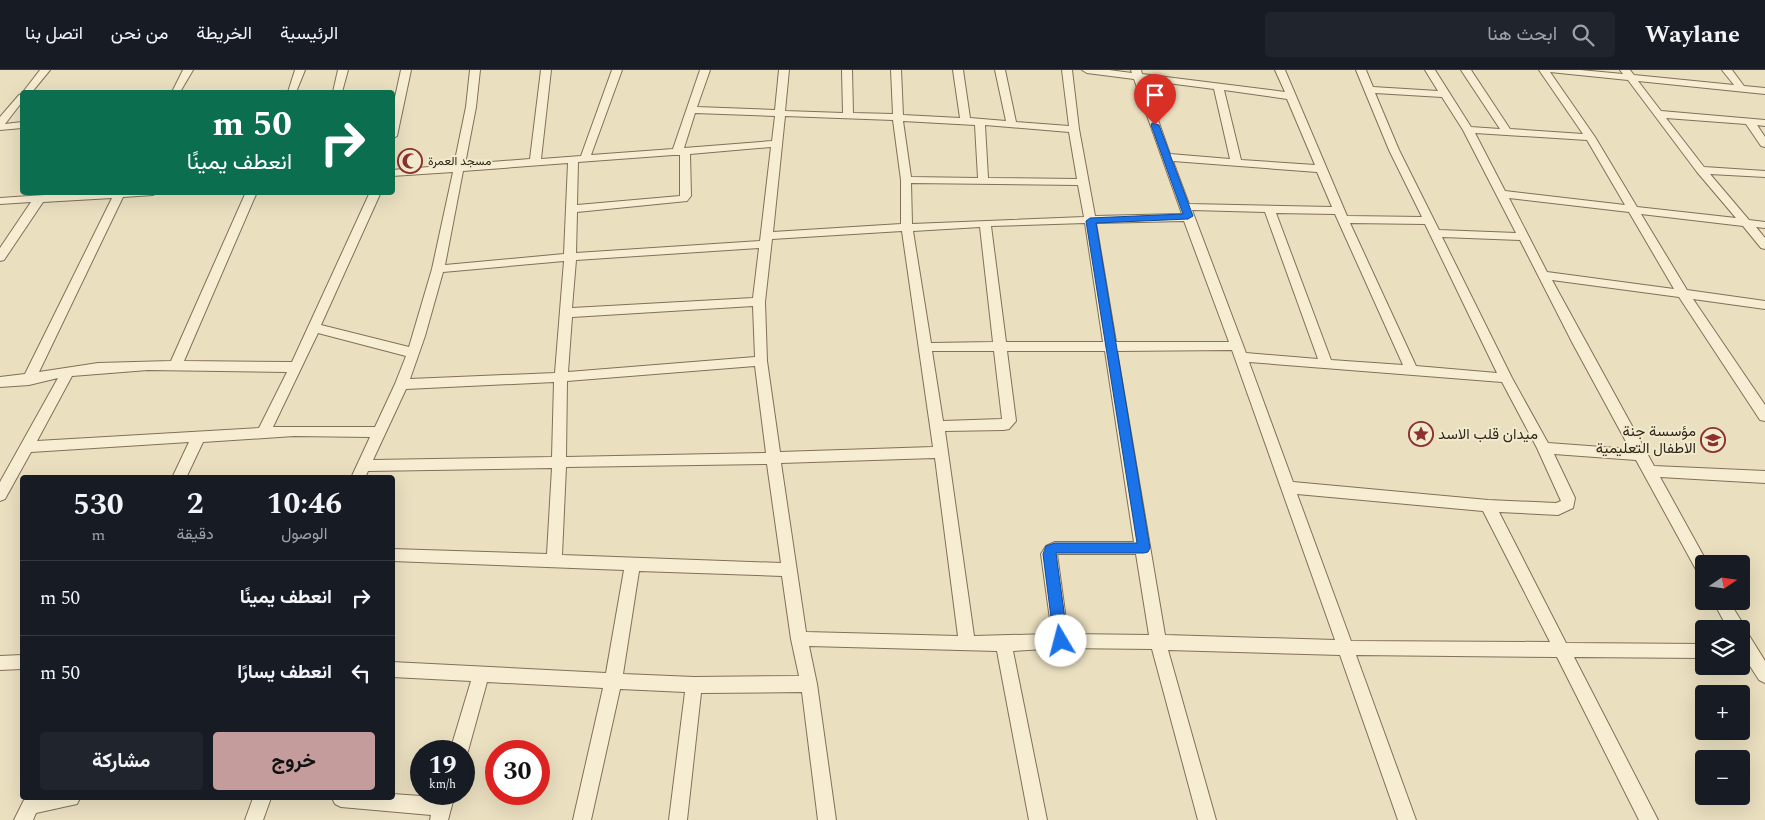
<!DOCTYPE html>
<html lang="ar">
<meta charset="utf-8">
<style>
body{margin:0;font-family:Spectral,Vazirmatn,serif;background:#20242c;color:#f1f3f6;direction:rtl;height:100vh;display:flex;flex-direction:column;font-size:19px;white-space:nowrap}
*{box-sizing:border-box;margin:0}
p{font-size:16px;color:#9ea1a6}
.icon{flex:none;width:28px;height:28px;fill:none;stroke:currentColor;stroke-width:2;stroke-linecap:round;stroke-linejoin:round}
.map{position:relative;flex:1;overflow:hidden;direction:ltr}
.drawer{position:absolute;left:20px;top:405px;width:375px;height:325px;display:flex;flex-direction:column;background:#171b24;border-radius:5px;box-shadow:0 5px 20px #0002;direction:rtl}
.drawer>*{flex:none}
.banner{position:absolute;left:20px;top:20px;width:375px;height:105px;border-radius:5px;box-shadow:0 5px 20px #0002;direction:rtl;background:#0b6e4f;color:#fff;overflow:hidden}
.needle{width:32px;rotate:77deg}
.tools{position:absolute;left:1695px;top:485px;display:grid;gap:10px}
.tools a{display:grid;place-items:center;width:55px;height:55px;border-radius:5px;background:#171b24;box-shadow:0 5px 20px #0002;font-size:25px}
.speed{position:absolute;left:410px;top:670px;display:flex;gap:10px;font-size:25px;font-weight:700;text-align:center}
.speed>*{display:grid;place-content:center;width:65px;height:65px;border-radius:50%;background:#171b24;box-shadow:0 5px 20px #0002;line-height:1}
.speed small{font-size:12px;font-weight:400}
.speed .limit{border:8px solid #d22;background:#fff;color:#111}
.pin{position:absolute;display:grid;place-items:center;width:42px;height:42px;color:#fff;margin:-51px -21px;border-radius:50% 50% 50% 0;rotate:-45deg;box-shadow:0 0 5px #0007}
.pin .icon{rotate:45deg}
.me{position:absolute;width:55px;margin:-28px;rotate:352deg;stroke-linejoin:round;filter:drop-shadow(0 0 4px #0008)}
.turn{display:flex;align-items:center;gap:18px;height:105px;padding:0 20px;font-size:22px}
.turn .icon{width:65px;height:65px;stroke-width:2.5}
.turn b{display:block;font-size:35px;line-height:42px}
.eta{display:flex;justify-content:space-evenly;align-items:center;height:85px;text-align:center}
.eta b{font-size:30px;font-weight:700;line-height:35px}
.action{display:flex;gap:10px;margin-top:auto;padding:10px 20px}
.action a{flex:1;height:58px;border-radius:5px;background:#c49c9c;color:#111;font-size:20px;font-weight:700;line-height:58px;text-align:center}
.action a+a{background:#20242c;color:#f1f3f6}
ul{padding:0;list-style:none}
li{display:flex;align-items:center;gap:15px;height:75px;padding:0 20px;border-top:1px solid #363941}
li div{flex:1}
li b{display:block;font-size:19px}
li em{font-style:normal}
header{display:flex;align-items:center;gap:30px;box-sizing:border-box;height:70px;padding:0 25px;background:#171b24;border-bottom:1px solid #363941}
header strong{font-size:24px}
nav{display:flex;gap:28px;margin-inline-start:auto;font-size:18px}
.search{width:350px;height:45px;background:#20242c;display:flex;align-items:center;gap:12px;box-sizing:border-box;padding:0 18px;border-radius:5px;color:#9ea1a6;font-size:19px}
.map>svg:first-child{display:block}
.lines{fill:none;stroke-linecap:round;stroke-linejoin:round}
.minor-casing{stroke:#827059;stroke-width:2}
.minor{fill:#f6edd2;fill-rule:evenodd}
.route{fill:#1a73e8;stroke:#114b97}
.labels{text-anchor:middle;stroke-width:4;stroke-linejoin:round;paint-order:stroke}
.far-poi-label{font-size:12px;fill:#32281c;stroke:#f2eace;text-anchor:start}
.poi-label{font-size:15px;fill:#32281c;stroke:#f2eace;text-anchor:end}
</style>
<header>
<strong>Waylane</strong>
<div class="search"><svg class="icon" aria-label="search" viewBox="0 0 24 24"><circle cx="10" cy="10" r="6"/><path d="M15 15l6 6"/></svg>ابحث هنا</div>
<nav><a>الرئيسية</a><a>الخريطة</a><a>من نحن</a><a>اتصل بنا</a></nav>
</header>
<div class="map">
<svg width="1765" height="750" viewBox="0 0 1765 750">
<rect width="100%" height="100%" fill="#eadfbf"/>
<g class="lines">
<defs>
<g id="minor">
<path d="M40,0h10l-18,22h-9z"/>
<path d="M183,0h10l-13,22h-8z"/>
<path d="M295,0h10l-9,22h-8z"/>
<path d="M338,0h10l-6,22h-9z"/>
<path d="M401,0h10l-14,66 -5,3v-28z"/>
<path d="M470,0h10l-4,37 -11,57 65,-5 11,-89h10l-10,89 40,-3 31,-86h10l-31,85 82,-6 27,-79h10l-13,37 78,3 4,-40h10l-4,41 58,2 -1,-43h10l1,43 40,1 -2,-44h10l2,45 57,3 -7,-48h10l7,48 36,3 -11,-51h10l11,52 53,4 -7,-56h10l7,59 16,87 87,-2 -48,-135 -47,-6 -5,-3h27l23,3 -1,-3h10l1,4 143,18 -10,-22h10l62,146 75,1 -33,-67 -33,-80h10l7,17 65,4 -13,-21h10l36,57 29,2 -39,-59h10l39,59 73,5 -44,-64h41l43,4 -3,-4h10l4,5 100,10 -12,-15h10l12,16 21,2v6l-127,-13 23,30 104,9v6l-8,-1 8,12v10l-4,-1 -15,-22 -80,-6 38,49 61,4v6l-55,-3 39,46 16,2v6l-9,-1 9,11v11l-4,-1 -18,-22 -102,-12 46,76 78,11v8l-72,-10 72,106v16l-5,-1 -81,-123 -127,-17 102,186 111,5v12l-105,-6 48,87h-4v12l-5,-1 -63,-115 -82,-6 21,44 -2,10 -15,7 -59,-3 67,131 138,1v14l-130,-1 84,163h-19l-82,-163 -201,-2 60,165h-18l-58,-165 -172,-5 48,170h-18l-46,-171 -91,-1 -48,3 34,169h-18l-32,-169 -188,-5 8,38 19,136h-18l-16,-128 -101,1 -14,127h-18l16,-128 -65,-3 -29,131h-18l30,-132 -116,-6 -19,69 -4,7v-7h-14l21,-70 -79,-4v-15l214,11 18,-103 -232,-9v-12l155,5 5,-86 -184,3 -3,7h-14l19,-41 -76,-1 -91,6 -17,36h-14l17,-36 -158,10 -26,47 -5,2v-19l58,-104 -29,7 -29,2v-10l25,-3 87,-176 -69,4 -39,58 -4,1v-13l31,-46 -31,2v-6l89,-6h69l-5,3 -30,2 -84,175 59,-9 73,-2 75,-169h11l-73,169 108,1 78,-170h11l-60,133 88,22 23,-78 21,-97 -61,4v-6l62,-5 12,-58zM1550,2l78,8 69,92 39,46 -99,-11 -42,-70zM1144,10l70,9 16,70 -60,-5zM1224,20l63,9 28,66 -74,-5zM1375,23l67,4 21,33 53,103 -77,-3 -40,-80zM695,43l80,3 -3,25 -88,7zM785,46l108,4 8,60v44l-128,8zM903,51l72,4 3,53 -67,-1zM985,55l84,7 8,47 -89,-1zM1475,63l112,7 38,65 -120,-14zM771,77l-11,94 -184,12 1,-41 110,-11 4,-5 -1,-42zM673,85h7v41l-103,9 1,-43zM1173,91l144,11 15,35 -143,-3zM568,93l-4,91 -119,11 18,-94zM911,113l167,2 6,32 -172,7zM1509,128l120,14 45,77 -127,-17zM1192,140l73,2 53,147 -72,-6zM1276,143l59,1 68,151 -72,-5zM1184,151l45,121h-113l-20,-119zM1085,153l18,119h-97l-15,-116zM1350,153l75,1 72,149 -81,-7zM980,157l13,115 -62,1 -18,-112zM902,161l31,216 -153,5 -13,-91 -2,-59 7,-63zM1442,167l78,3 53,104 57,105 -82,-6 -36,-65zM759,178l-6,50 -181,10 4,-48zM564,191l-9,112 -145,6 15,-43 18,-64zM753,236l2,51 -187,15 4,-55zM318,263l88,23 -11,28 -20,43h-102zM1232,280l103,290 -170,-5 -48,-284zM932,281h62l8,68 -59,2zM1007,281h98l29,191h-79l-9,4 -5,8 11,80 -78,2 -29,-205 59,-1 5,-1 7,-8zM1249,292l253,20 35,66 24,53 -5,2 -68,-3 -195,-18zM755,296l11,87 -200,4 1,-76zM148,300l139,2 -28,56 -222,13 35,-65zM554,312l-2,75 -179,3 33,-71zM935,388l23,178 -152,-4 -25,-169zM767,394l14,99 -219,-8 4,-88zM1297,424l186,17 67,131 -199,-1zM1057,484h79l13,81 -81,-1zM639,501l143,5 9,63 8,37 -105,1 -71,-3z"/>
<path d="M22,24v8l-17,22 17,-2v6l-22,2v-13l19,-22z"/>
<path d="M1713,531h16l14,23 1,7 3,1 18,29v22l-6,-3 -18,-28v-23h-13z"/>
<path d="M22,585v14l-22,1v-14z"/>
<path d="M392,724l44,3 1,-3h18l-7,26h-18l1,-5 -90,-8 -6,-3 -3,-6h60z"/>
<path d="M25,728h55l-3,6 -41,9 -3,7h-19z"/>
<path d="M253,728h18l-8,22h-18z"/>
</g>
</defs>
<use href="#minor" class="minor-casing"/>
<use href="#minor" class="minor"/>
</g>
<path class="route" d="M1152,53l7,2 34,91 -5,3 -92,4 54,325 -2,4 -4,1h-88l12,88 -2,4 -5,2 -5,-2 -2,-4 -11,-87 3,-8 9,-3h82l-51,-322 4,-3 93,-4 -32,-89z"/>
<defs>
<symbol id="mosque-ring" viewBox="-11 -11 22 22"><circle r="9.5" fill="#f2eace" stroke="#8c312d" stroke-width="1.5"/><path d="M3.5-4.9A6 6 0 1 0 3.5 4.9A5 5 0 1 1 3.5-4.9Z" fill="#8c312d"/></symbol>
<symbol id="sight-ring" viewBox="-11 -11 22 22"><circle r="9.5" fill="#f2eace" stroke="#8c312d" stroke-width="1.5"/><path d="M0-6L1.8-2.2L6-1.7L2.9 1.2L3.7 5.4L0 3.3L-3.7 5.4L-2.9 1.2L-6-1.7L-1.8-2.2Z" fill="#8c312d"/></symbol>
<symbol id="school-ring" viewBox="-11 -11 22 22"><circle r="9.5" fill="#f2eace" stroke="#8c312d" stroke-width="1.5"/><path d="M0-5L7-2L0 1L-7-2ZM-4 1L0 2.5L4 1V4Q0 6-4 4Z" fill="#8c312d"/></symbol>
</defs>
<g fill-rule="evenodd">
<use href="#mosque-ring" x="396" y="77" width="28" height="28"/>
<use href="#sight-ring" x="1407" y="350" width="28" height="28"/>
<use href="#school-ring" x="1699" y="356" width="28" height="28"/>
</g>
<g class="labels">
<g class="far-poi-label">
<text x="428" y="95">مسجد العمرة</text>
</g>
<g class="poi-label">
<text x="1696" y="366">مؤسسة جنة<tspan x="1696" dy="17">الاطفال التعليمية</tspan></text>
<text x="1438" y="369" text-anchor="start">ميدان قلب الاسد</text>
</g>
</g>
</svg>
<div class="tools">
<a><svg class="needle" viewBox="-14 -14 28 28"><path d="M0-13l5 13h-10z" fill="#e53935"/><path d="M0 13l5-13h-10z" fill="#9ea1a6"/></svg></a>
<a><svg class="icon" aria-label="layers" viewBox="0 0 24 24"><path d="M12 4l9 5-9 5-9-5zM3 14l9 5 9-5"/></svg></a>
<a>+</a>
<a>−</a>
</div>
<div class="speed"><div>19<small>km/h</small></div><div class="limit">30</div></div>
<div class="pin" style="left:1155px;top:55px;background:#d93025"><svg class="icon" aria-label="arrive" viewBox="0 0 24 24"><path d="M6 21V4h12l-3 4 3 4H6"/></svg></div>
<svg class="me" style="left:1061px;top:571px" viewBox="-20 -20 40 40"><circle r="19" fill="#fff"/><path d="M0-13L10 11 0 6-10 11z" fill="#1a73e8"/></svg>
<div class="banner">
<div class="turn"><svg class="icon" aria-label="right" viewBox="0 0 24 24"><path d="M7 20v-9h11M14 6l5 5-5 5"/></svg><div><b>50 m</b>انعطف يمينًا</div></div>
</div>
<section class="drawer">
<div class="eta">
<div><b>10:46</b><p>الوصول</p></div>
<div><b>2</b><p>دقيقة</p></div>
<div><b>530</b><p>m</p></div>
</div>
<ul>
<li><svg class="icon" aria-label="right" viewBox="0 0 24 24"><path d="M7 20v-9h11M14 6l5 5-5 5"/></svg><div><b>انعطف يمينًا</b></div><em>50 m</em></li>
<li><svg class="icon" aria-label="left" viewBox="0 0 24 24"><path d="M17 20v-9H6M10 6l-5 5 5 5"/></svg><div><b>انعطف يسارًا</b></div><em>50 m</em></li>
</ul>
<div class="action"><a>خروج</a><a>مشاركة</a></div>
</section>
</div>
